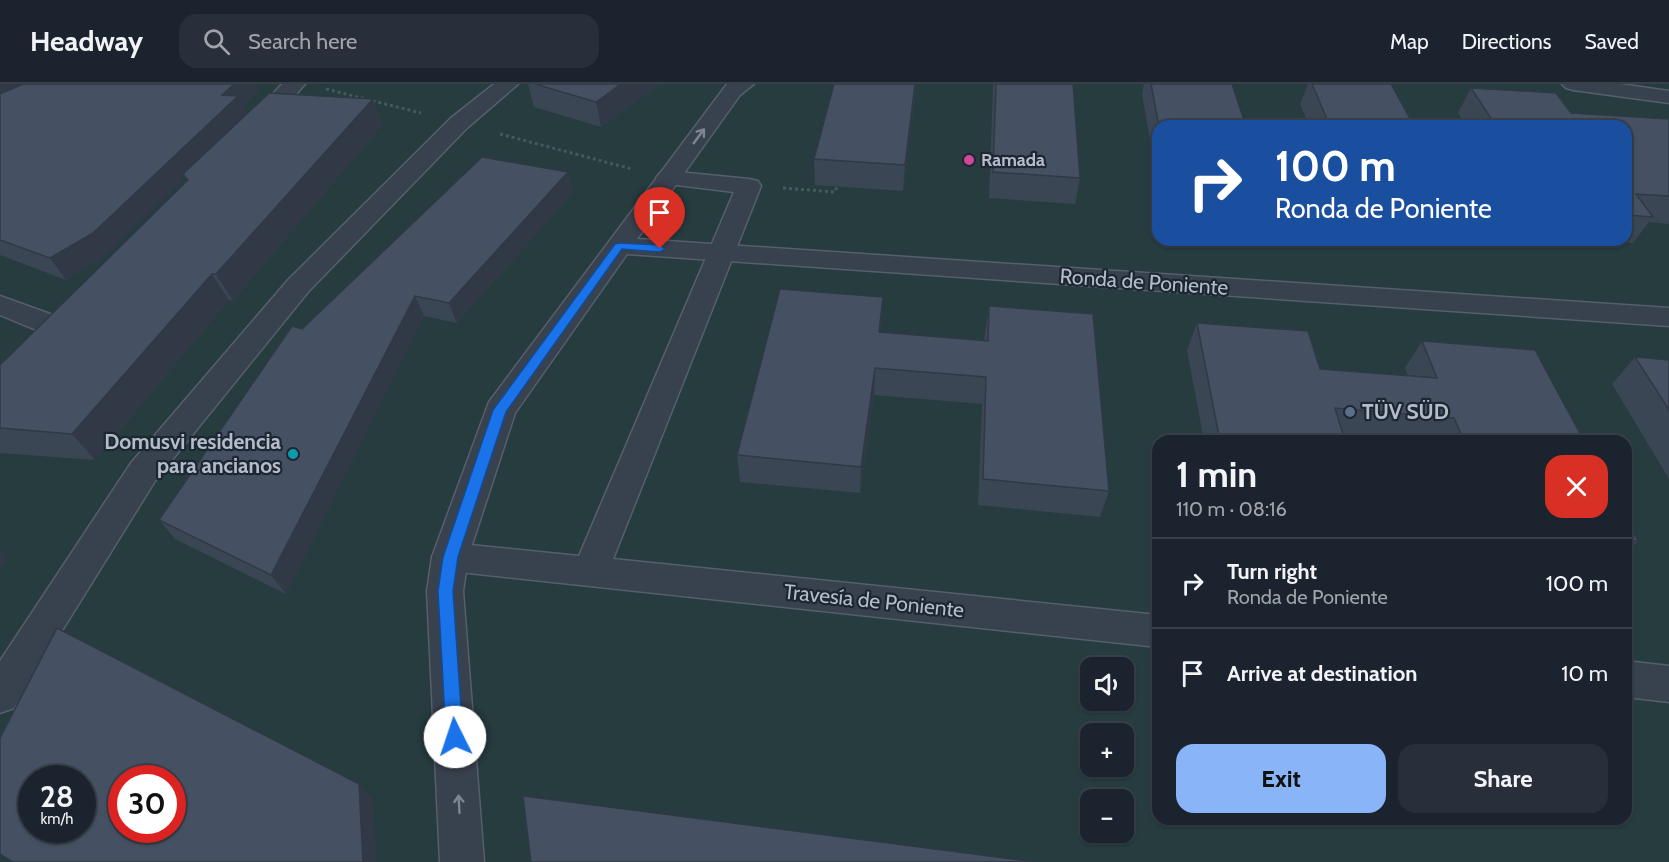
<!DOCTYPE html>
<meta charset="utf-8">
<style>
body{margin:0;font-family:Cabin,sans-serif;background:#282f3a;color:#f1f3f6;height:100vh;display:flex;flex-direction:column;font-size:22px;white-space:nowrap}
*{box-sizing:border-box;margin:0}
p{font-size:20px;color:#a0a4aa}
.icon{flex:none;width:33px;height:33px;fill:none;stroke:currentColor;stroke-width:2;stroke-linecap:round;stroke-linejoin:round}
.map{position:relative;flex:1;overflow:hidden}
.details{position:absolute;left:1152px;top:351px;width:480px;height:390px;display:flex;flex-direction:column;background:#1b232e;border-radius:18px;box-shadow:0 2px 4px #0004,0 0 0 2px #39404a}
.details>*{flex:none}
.banner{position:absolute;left:1152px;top:36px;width:480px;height:126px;border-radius:18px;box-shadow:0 2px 4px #0004,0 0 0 2px #39404a;background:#1a4fa0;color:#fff;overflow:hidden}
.fabs{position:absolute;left:1080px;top:573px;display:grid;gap:12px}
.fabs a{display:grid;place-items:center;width:54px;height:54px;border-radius:12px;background:#1b232e;box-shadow:0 2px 4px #0004,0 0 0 2px #39404a;font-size:30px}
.speed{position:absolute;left:18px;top:681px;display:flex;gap:12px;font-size:30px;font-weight:700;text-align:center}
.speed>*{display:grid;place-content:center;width:78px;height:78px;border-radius:50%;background:#1b232e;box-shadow:0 2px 4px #0004,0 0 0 2px #39404a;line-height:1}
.speed small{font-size:15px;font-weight:400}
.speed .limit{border:9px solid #d22;background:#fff;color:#111}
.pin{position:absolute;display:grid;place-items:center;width:51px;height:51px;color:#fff;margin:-62px -26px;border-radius:50% 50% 50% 0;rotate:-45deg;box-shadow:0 0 6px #0007}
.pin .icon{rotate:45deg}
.me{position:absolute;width:66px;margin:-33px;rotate:356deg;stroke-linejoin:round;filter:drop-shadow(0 0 4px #0008)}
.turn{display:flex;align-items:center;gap:21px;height:126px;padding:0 24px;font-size:27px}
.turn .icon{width:78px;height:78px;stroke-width:2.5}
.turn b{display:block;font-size:42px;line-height:51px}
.round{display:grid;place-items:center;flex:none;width:63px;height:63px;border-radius:18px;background:#282f3a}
.headline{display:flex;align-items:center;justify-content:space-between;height:102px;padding:0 24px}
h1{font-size:36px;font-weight:700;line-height:45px}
.primary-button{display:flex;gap:12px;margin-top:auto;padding:12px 24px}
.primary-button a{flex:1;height:69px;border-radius:18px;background:#8ab4f8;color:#111;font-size:24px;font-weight:700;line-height:69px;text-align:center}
.primary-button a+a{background:#282f3a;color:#f1f3f6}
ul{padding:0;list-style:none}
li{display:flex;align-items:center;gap:18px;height:90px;padding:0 24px;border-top:2px solid #39404a}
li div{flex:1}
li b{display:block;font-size:22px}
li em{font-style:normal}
header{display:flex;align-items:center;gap:36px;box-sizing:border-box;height:84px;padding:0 30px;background:#1b232e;border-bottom:2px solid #39404a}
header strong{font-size:28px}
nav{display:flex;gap:33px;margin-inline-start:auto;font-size:21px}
.search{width:420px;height:54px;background:#282f3a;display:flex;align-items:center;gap:15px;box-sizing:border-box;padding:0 21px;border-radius:18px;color:#a0a4aa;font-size:22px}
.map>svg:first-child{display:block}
.green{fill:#263c3f;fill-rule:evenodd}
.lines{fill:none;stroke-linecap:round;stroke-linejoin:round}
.pedestrian-casing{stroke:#565f6c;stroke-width:3}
.minor-casing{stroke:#565f6c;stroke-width:3}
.path{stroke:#44595c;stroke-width:3;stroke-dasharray:3 3;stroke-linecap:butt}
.pedestrian{fill:#38414e;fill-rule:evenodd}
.minor{fill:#38414e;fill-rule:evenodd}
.wall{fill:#3b4654}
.shaded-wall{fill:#303945}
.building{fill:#455162;stroke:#303945;stroke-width:1.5;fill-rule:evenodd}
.oneway{stroke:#7c8592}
.route{fill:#1a73e8;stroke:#114b97;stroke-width:1.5}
.hotel-dot{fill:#d1479c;stroke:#1d2633;stroke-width:2}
.service-dot{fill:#5c6f8a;stroke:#1d2633;stroke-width:2}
.culture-dot{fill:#0f9aa8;stroke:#1d2633;stroke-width:2}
.labels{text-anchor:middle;stroke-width:4.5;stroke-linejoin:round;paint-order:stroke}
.far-poi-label{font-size:18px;font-weight:bold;fill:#b4bcc9;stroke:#1d2633;text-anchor:start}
.street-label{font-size:21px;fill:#b4bcc9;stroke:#1d2633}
.poi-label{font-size:21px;font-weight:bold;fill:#b4bcc9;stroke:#1d2633;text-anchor:start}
</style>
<header>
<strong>Headway</strong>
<div class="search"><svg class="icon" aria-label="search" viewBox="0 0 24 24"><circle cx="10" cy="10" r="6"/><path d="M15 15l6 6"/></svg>Search here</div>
<nav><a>Map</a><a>Directions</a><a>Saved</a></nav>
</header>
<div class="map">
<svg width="1669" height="778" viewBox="0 0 1669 778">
<rect width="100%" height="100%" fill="#242f3e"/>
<path class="green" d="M0,0h1669v778h-1669zM1158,42h468v114h-468zM1158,357h468v378h-468zM1090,584h34v32h-34zM1090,650h34v32h-34zM32,694h50v52h-50zM122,694h50v52h-50zM1090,716h34v32h-34z"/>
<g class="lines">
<defs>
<g id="pedestrian">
<path d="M494,0h24l-51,44 -159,164 -153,189 -141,227 -14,5v-52l131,-198 157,-183 163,-162z"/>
<path d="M668,87l81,8 9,2 3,5 -148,373 545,56v32l-708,-76 -13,-4 -5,-10 5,-10 13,-4 129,13 155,-364 -74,-9 -4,-5 4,-5z"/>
<path d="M1626,577l43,5v36l-43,-5z"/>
</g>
<g id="minor">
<path d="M282,0h23l-41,47h-16l-3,-5 3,-5z"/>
<path d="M727,0h27l-14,11 -103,144 1032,69v18l-1042,-72 -112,159 -47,144 -5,34 21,271h-44l-13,-271 5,-34 57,-155z"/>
<path d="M1562,0h58l49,7v12l-96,-13 -7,-2z"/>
<path d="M0,212l64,23 4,7 -4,7 -10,2 -10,-2 -44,-18z"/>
</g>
</defs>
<use href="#pedestrian" class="pedestrian-casing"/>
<use href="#minor" class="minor-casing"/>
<g class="path">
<path d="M326,5l95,24"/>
<path d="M500,50l132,35"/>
<path d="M783,104l52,4 2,-5"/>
</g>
<use href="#pedestrian" class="pedestrian"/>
<use href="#minor" class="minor"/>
</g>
<g class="wall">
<path d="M0,0h255l4,7 -16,14 4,9 126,-15 10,25 -150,177 -4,-1 -134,160 -95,-7v-88l187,-185 -2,-3 -78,77 -41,26 -66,-25z"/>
<path d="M528,0h132l-59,43 -67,-20z"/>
<path d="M834,0h83l-14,107 -88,-6 -1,-26z"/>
<path d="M993,0h80l7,94 -5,26 -86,-6z"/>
<path d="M1144,0h88l14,42h-88v59l-16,-91z"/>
<path d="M1308,0h83l23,42h-105l-9,-22z"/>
<path d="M1471,4l100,25 98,6v105l-20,-2 -16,21 -46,-3h39v-114h-160l-8,-13z"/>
<path d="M568,88l5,20 -116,131 -33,-7 -138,278 -111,-55 -16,-19 143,-191z"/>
<path d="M883,213l-2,35 103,8 5,-34 120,185 -9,26 -122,-12 4,-101 -108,-9 -14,98 -120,-11 -3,-27z"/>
<path d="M1197,239l123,46 88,7 -3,-8 17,-27 162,100h-188l-52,-4 1,4h-141l-17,-91z"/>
<path d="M1635,273l34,3v119l-57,-95z"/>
<path d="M1626,435l12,22 -12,11z"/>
</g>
<g class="shaded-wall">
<path d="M0,0h37l-37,18z"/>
<path d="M234,0h21l4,7 -16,14 5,11 -65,58 2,3 -78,77 -41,26 -16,-22z"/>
<path d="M621,0h39l-59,43 -5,-25z"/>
<path d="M915,0h2l-14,107 2,-26z"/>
<path d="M373,15l10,25 -150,177 -17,-27z"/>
<path d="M568,88l5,20 -116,131 -8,-20z"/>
<path d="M212,190l17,26 -134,160 -23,-26z"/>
<path d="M415,212l9,20 -138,278 -15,-19z"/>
<path d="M883,213l-1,27 -5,35 2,-27z"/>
<path d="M875,284l-1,27 -14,98 1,-26z"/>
<path d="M0,465l9,8 -9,11z"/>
<path d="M359,700l14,15 4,63h-14z"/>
</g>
<g class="building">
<path d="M23,0h211l-12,11 16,1 -145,137 -43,25 -50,-18v-146z"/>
<path d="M535,0h86l-25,18z"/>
<path d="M834,0h81l-10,81 -91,-6z"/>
<path d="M996,0h77l7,94 -87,-6z"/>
<path d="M1151,0h81l14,42h-87z"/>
<path d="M1312,0h79l23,42h-84z"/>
<path d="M1471,4l85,5 15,20 98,6v77l-33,-2 17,23 -27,-2v-89h-130z"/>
<path d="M269,9l104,6 -157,175h-4l-140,160 -72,-6v-63l188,-185 -5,-6z"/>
<path d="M482,73l86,15 -119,131 -34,-7 -144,279 -112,-55 133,-194 10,3z"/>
<path d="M780,205l103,8 -4,35 109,9 1,-35 104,8 16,177 -126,-12 3,-102 -111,-9 -14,99 -124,-12z"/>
<path d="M1197,239l111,8 12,38 117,9 -15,-37 113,9 49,91h-120l-10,-23 -119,-10 10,33h-125z"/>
<path d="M1635,273l34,3v50z"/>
<path d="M1626,435l12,22 -12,-1z"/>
<path d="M57,544l302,156 4,78h-350l-13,-8v-116zM32,694h50v52h-50zM122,694h50v52h-50z"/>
<path d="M523,712l513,66h-505z"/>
</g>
<defs><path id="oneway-shaft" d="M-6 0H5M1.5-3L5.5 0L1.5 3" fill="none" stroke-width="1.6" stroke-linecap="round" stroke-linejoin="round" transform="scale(1.5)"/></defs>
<g class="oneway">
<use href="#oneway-shaft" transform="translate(699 52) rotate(-54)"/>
<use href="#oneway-shaft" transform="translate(459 720) rotate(-93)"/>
</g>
<path class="route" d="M619,159l41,2 5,4 -5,3 -38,-3 -116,163 -48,145 -5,34 10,146 -2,5 -6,3 -6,-3 -3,-5 -8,-146 5,-34 50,-147 122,-166z"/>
<circle class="hotel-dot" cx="969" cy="76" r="6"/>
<circle class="service-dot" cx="1350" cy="328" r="6"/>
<circle class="culture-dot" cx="293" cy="370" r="6"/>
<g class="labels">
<g class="far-poi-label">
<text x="981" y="82">Ramada</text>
</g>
<g class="street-label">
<text transform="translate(1144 198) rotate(4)" y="7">Ronda de Poniente</text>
<text transform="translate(874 517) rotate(6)" y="7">Travesía de Poniente</text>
</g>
<g class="poi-label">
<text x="1362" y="335">TÜV SÜD</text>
<text x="281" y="365" text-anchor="end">Domusvi residencia<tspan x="281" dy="24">para ancianos</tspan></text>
</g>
</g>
</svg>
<div class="fabs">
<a><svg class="icon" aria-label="sound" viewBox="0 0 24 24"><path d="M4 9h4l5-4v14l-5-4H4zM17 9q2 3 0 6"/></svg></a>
<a>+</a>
<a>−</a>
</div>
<div class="speed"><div>28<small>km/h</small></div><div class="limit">30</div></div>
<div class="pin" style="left:660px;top:165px;background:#d93025"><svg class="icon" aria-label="arrive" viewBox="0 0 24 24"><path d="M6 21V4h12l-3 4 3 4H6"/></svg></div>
<svg class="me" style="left:455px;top:653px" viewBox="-20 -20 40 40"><circle r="19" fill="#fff"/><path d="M0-13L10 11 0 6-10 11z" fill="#1a73e8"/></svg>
<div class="banner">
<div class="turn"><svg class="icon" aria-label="right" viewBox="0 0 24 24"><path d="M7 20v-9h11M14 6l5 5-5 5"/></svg><div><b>100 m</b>Ronda de Poniente</div></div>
</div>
<section class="details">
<div class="headline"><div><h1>1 min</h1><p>110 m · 08:16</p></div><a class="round" style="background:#d93025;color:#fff"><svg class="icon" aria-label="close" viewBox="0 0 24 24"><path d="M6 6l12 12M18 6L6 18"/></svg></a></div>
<ul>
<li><svg class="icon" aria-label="right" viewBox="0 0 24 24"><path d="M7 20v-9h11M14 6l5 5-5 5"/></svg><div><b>Turn right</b><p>Ronda de Poniente</p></div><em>100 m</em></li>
<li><svg class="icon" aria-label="arrive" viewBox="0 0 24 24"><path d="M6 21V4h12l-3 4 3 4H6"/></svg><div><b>Arrive at destination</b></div><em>10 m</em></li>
</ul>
<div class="primary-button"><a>Exit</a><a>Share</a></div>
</section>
</div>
